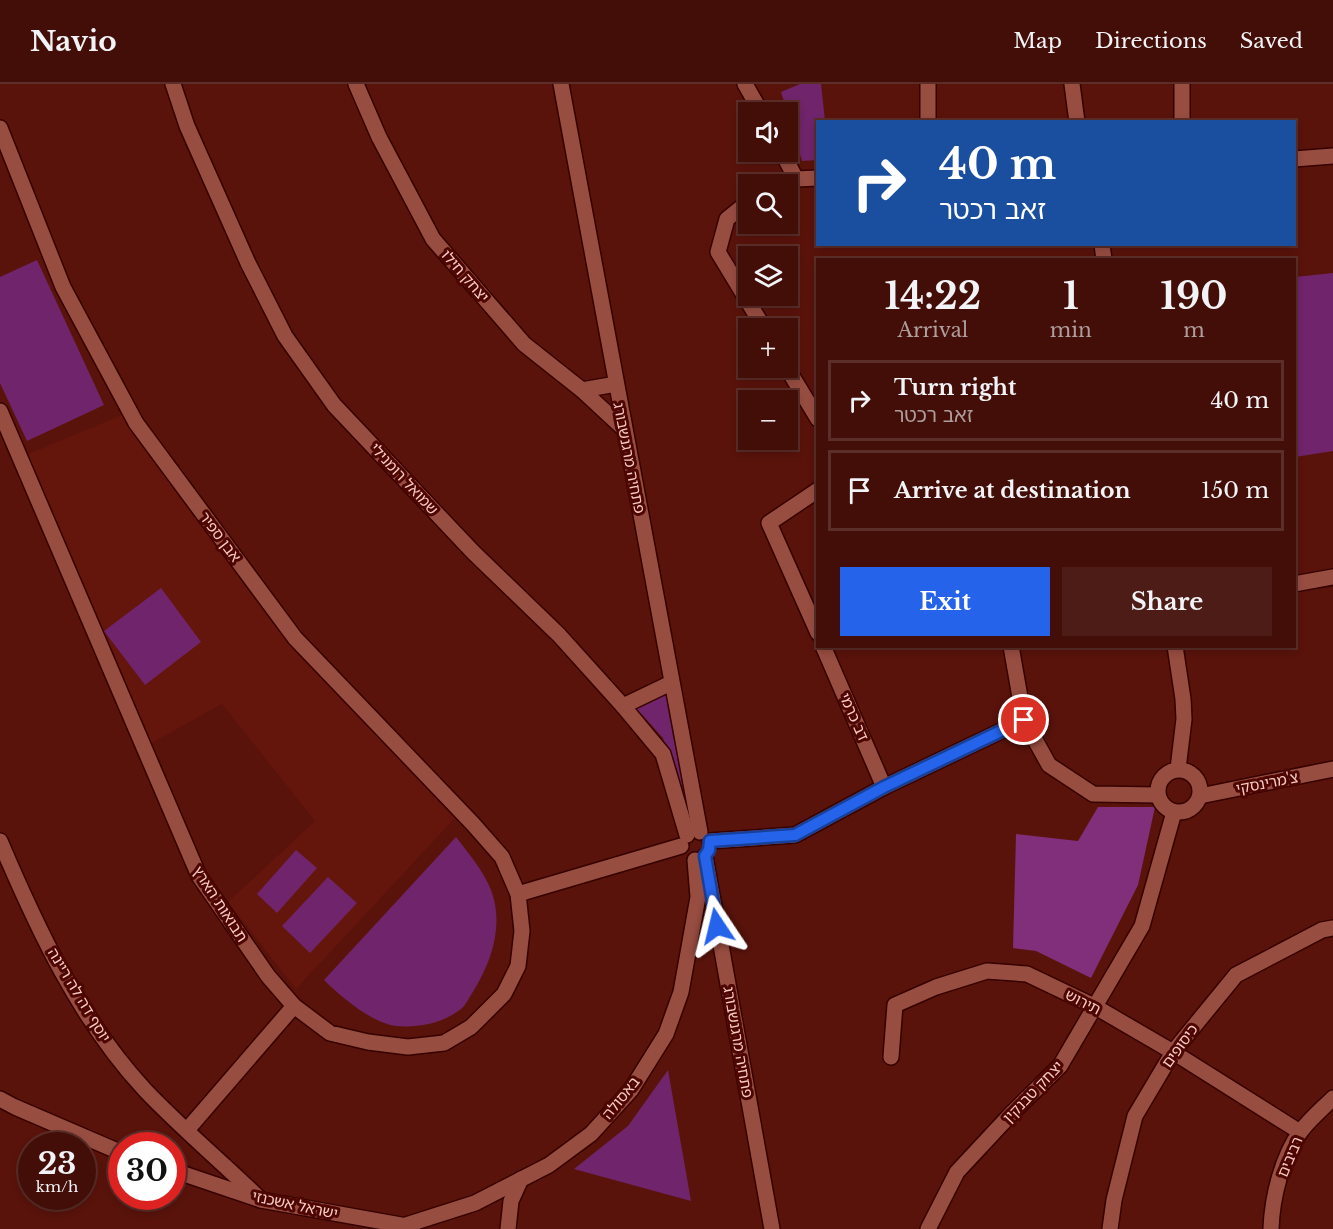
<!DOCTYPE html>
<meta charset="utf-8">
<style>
body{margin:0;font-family:"Libre Baskerville","Noto Sans Hebrew",serif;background:#4d1c16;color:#f1f3f6;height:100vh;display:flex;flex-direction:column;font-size:22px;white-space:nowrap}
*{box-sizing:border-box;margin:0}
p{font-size:20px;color:#af9c9c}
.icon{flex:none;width:33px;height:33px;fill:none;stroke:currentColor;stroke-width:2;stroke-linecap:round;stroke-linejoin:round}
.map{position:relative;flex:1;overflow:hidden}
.sheet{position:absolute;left:816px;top:174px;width:480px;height:390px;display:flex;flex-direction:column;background:#430e08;border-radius:0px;box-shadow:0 3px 9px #0003,0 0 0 2px #5b2e29}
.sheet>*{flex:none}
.hud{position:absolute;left:816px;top:36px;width:480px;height:126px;border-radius:0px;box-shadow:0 3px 9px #0003,0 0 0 2px #5b2e29;background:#1a4fa0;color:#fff;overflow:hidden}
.controls{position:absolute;left:738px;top:18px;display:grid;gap:12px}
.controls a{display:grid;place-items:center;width:60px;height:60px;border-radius:0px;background:#430e08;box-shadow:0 3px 9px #0003,0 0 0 2px #5b2e29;font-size:30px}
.speed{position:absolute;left:18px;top:1048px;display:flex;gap:12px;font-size:30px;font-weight:700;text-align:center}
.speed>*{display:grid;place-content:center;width:78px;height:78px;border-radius:50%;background:#430e08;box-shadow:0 3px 9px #0003,0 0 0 2px #5b2e29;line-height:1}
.speed small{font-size:15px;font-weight:400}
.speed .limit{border:9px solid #d22;background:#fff;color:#111}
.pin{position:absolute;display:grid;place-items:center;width:51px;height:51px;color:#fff;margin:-26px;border:3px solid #fff;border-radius:50%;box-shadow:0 2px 6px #0007}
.me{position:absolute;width:66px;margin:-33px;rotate:350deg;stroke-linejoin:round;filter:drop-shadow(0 0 4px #0008)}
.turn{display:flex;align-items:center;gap:21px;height:126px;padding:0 24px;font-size:27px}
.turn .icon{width:78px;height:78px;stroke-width:2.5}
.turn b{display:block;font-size:42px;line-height:51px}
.eta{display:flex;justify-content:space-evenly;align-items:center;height:102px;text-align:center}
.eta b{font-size:36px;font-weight:700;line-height:42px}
.button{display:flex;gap:12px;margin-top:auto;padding:12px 24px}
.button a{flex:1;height:69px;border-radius:0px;background:#2563eb;color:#fff;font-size:24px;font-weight:700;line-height:69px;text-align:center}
.button a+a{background:#4d1c16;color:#f1f3f6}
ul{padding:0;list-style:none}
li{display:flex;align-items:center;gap:18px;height:81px;margin:0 12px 9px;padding:0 12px;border:3px solid #5b2e29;border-radius:0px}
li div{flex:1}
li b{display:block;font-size:22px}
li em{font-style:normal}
header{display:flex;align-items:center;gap:36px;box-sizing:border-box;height:84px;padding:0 30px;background:#430e08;border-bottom:2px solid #5b2e29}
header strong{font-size:28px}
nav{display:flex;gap:33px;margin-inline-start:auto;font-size:21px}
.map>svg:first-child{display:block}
.built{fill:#64150c}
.green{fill:#70246b}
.forest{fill:#812e7b}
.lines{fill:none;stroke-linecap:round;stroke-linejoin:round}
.minor-casing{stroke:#350200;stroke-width:18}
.minor{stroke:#984d41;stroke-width:15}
.route-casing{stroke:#184099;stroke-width:15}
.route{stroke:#2563eb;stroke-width:10}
.labels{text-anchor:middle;stroke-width:6;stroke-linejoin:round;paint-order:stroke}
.street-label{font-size:15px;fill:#f7cbc3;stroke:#4d0601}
</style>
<header>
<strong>Navio</strong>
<nav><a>Map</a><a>Directions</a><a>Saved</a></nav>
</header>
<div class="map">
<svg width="1333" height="1145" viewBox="0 0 1333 1145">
<rect width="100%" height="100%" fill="#59130b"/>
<path class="built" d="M122,331l10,17 157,211 166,175 -159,171 -68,-87 87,-81 -93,-117 -74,41 -122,-290z"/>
<g class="green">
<path d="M800,0h21l4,37 -7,1 -1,38 -15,1 -21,-69z"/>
<path d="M37,176l67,145 -77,36 -27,-58v-106z"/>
<path d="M1333,189v178l-38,6v-180z"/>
<path d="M161,504l40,54 -56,43 -41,-54z"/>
<path d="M669,605l28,139 -8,2 -26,-92 -27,-30z"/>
<path d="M456,753c13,17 27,33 35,53 13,34 1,71 -17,100 -4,6 -8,15 -13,19 -18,14 -42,19 -65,17 -24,-3 -55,-29 -72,-46z"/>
<path d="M296,766l21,18 -40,45 -20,-19z"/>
<path d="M328,793l29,26 -47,50 -28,-27z"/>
<path d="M668,986l23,131 -117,-32 54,-43z"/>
</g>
<path class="forest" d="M1098,723h57l-17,78 -47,93 -55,-27 -23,-3 3,-114 62,7z"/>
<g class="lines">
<defs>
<g id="minor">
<path d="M173,0l14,42 61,137 37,73 49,69 139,147 86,83 64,71 40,48 24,81"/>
<path d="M356,0l23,53 54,102 91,105 58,46 42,39"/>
<path d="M561,0l139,748"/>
<path d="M745,0l16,28"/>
<path d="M928,0v38"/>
<path d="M1072,0l5,38"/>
<path d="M1182,0v38"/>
<path d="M0,44l63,159 73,136 159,215 178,186 29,33 16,37 4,37 -4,35 -14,28 -33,33 -27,16 -36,4 -40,-5 -38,-9 -36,-27 -26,-30 -69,-100 -199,-465"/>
<path d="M782,68l14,27"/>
<path d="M1294,75l39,-3"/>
<path d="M771,100l25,-5 22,-1"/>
<path d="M748,118l-21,17 -9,33 46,76"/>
<path d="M1102,160l2,16"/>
<path d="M787,284l31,51"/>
<path d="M582,306l34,-6"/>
<path d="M818,406l-49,33 49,110"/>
<path d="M1294,500l39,-7"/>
<path d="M823,562l61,141"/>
<path d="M1011,562l13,74 25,45 44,29 65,1"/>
<path d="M1175,562l8,53 1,20 -6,50"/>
<path d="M623,622l48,-23"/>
<circle cx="1179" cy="707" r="21"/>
<path d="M1200,712l133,-27"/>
<path d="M0,757c37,87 79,178 145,249 36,38 78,73 116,110"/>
<path d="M710,757l85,-6 89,-48 140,-67"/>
<path d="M705,772l67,373"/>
<path d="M518,810l163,-48"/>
<path d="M891,973l4,-52 41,-18 51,-16 40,3 67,32 79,46 127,80"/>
<path d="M0,1015l15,8 107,46"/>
<path d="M187,1046l107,-124"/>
<path d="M172,1086l89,30 151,27"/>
<path d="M403,1142l72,-23 74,-38 42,-31 40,-44 35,-56 15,-42 17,-95 -3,-37"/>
<path d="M508,1145l3,-28 10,-22"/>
<path d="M928,1145l29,-57 55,-59 48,-47 82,-140 32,-114"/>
<path d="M1110,1145l4,-29 21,-84 38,-64 63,-77 86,-45 11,-2"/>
<path d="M1271,1145c1,-31 11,-73 30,-98 9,-12 21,-22 32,-33"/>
</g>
</defs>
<use href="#minor" class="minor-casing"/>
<use href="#minor" class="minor"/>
</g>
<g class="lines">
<defs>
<path id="route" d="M717,842l-12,-70 4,-6 1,-9 85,-6 89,-48 140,-67"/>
</defs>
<use href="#route" class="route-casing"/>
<use href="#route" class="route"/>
</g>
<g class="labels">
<g class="street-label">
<text transform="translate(465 192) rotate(49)" y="5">יצחק חילו</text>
<text transform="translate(629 374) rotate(79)" y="5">פתחיה מרגנשבורג</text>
<text transform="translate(404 395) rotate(47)" y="5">שמואל רומנילי</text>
<text transform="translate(220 453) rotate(53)" y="5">אבן ספיר</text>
<text transform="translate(854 633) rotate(66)" y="5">דב כרמי</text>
<text transform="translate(1267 699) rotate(-11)" y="5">צ'מרינסקי</text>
<text transform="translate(220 820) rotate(57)" y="5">תבואות הארץ</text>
<text transform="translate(79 911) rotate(59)" y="5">יוסף דה לה ריינה</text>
<text transform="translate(1083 918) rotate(27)" y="5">תירוש</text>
<text transform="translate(738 958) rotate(80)" y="5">פתחיה מרגנשבורג</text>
<text transform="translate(1180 962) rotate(-54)" y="5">כיסופים</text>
<text transform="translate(1033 1008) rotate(-46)" y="5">יצחק טבנקין</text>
<text transform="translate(621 1014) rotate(-51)" y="5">באסולה</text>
<text transform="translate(1290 1073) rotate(-67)" y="5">רביבים</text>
<text transform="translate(295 1121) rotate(12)" y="5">ישראל אשכנזי</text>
</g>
</g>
</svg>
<div class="controls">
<a><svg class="icon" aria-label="sound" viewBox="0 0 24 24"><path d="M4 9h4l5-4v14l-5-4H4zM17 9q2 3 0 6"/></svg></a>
<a><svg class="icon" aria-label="search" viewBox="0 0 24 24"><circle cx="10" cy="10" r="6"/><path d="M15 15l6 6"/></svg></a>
<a><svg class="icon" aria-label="layers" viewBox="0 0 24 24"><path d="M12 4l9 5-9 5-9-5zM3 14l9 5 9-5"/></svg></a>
<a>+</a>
<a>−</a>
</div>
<div class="speed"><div>23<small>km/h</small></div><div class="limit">30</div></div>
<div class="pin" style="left:1024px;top:636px;background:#d93025"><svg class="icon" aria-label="arrive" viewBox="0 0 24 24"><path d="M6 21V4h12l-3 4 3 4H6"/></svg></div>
<svg class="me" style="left:717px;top:842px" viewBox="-20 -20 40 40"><path d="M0-17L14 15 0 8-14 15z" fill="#2563eb" stroke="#fff" stroke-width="4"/></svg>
<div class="hud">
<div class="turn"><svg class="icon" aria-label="right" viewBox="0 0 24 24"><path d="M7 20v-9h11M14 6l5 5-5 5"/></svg><div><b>40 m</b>זאב רכטר</div></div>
</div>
<section class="sheet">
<div class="eta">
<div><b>14:22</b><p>Arrival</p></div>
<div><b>1</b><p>min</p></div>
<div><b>190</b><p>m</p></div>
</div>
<ul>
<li><svg class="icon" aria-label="right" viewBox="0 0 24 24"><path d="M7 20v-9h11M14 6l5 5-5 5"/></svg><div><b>Turn right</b><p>זאב רכטר</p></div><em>40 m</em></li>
<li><svg class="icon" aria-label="arrive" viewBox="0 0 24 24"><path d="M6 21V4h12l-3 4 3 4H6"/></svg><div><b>Arrive at destination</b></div><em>150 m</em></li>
</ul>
<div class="button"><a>Exit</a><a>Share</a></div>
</section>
</div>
